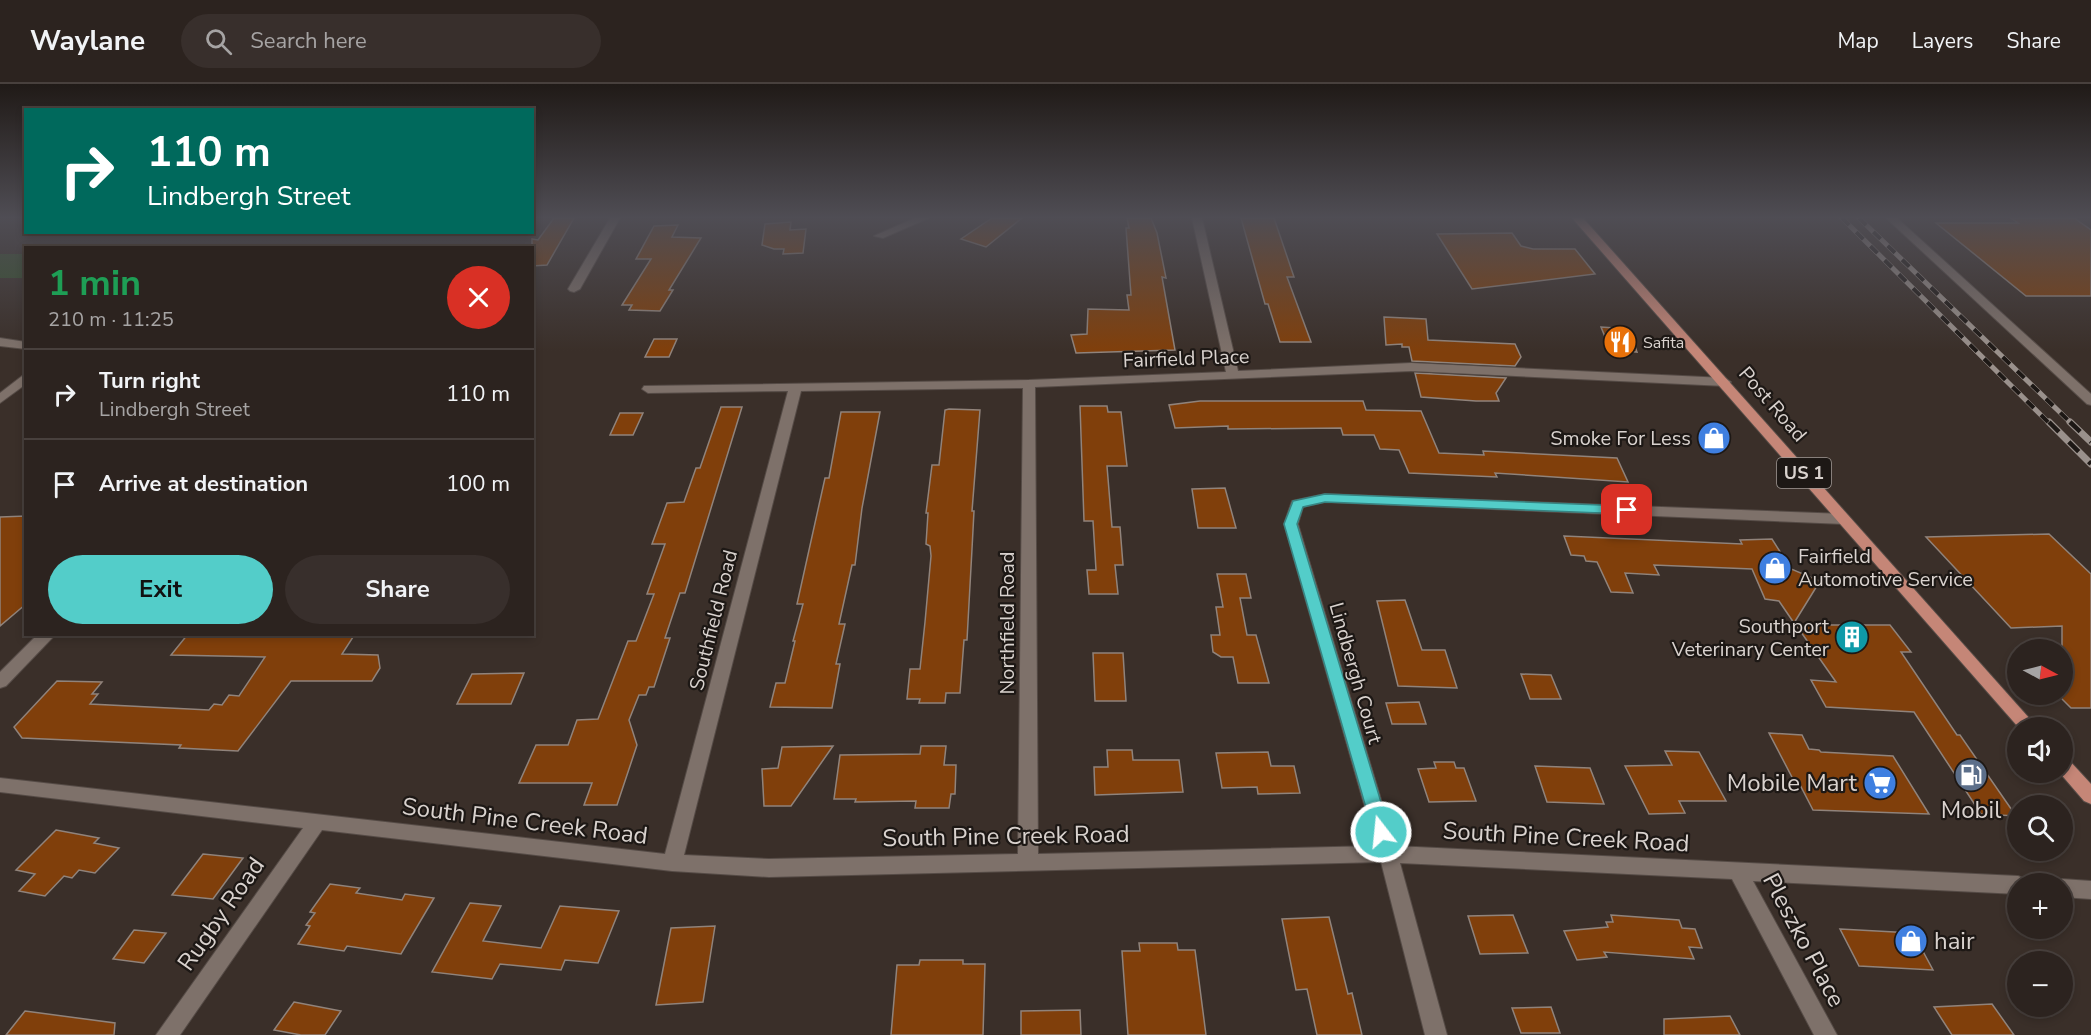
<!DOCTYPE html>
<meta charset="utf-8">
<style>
body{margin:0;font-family:"Nunito Sans",sans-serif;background:#382f2c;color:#f1f3f6;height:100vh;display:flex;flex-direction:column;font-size:22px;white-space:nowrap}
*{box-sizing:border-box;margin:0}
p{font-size:20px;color:#a6a4a4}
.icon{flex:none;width:33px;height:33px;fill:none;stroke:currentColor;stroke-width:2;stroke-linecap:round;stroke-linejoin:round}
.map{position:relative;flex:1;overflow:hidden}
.drawer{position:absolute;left:24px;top:162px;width:510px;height:390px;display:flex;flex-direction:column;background:#2c231f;border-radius:0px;box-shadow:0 3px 9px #0003,0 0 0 2px #48403d}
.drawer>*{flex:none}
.hud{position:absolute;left:24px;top:24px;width:510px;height:126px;border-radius:0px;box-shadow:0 3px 9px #0003,0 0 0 2px #48403d;background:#00695c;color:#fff;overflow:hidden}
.needle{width:39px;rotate:97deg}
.tools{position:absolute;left:2007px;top:555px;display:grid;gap:12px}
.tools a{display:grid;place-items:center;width:66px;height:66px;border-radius:50%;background:#2c231f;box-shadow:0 3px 9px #0003,0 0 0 2px #48403d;font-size:30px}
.pin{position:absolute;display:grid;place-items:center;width:51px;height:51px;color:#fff;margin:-26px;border-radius:12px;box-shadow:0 3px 9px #0006}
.me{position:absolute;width:66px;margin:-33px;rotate:344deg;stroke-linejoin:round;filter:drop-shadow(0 0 4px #0008)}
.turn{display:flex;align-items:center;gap:21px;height:126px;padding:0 24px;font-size:27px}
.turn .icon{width:78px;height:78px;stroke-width:2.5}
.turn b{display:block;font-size:42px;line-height:51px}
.round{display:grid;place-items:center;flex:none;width:63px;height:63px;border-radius:32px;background:#382f2c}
.summary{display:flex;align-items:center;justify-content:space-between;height:102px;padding:0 24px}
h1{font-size:36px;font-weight:700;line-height:45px;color:#1e9e55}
.primary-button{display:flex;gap:12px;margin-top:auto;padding:12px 24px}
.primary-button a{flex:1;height:69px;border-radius:36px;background:#53cdc9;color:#111;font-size:24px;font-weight:700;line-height:69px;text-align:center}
.primary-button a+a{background:#382f2c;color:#f1f3f6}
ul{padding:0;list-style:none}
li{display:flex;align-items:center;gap:18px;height:90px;padding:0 24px;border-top:2px solid #48403d}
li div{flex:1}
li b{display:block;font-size:22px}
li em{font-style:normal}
header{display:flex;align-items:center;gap:36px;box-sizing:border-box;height:84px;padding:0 30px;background:#2c231f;border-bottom:2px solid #48403d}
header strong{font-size:28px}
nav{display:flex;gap:33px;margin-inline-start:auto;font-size:21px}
.search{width:420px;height:54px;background:#382f2c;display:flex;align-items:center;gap:15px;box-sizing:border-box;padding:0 21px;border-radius:33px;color:#a6a4a4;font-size:22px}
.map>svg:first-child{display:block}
.green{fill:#35512b}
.building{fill:#803f0b;stroke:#90837b;stroke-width:1.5}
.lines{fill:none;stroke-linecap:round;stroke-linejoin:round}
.minor-casing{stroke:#554b46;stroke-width:2}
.major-casing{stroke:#554b46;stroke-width:2}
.minor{fill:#7e716a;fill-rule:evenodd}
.major{fill:#c58677;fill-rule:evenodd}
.rail-far1-casing{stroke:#9a918c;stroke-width:5}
.rail-casing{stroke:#9a918c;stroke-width:7}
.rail-far1{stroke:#1d1815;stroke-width:4;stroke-dasharray:10;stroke-linecap:butt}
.rail{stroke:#1d1815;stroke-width:4.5;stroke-dasharray:14;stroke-linecap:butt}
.route{fill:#53cdc9;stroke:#368583;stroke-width:1.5}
.labels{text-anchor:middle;stroke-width:4.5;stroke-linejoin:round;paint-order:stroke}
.far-poi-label{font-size:16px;fill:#d9d2ce;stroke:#1d1815;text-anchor:start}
.shield{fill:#1d1815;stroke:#a19a96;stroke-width:1.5}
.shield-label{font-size:18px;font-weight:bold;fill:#d9d2ce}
.street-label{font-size:20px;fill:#d9d2ce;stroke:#1d1815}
.poi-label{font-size:20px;fill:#d9d2ce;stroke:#1d1815;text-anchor:end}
.near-poi-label{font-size:24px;fill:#d9d2ce;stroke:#1d1815;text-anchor:end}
.near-street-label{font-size:24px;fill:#d9d2ce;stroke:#1d1815}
</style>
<header>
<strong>Waylane</strong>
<div class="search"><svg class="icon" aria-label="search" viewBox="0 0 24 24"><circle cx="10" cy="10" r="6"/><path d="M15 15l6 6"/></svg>Search here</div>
<nav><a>Map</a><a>Layers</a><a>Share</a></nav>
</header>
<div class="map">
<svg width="2091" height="951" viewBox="0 0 2091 951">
<rect width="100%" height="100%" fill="#3a2f29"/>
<rect class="green" x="0" y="170" width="25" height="24"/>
<g class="building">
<path d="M554,134h20l-27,47 -15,1v-27l6,1z"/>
<path d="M992,134h30l-36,29 -25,-8z"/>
<path d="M1127,134h24l6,15 9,45 -4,-1 13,73 -99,3 -5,-18 16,-1 1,-25 41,1 -2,-15h4l-5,-67h3z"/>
<path d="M1241,134h33l20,59h-7l24,65h-31l-12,-38h-3z"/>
<path d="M2011,134h63l17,12v66h-65l-90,-73h82z"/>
<path d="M791,138l-1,8 16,-1 -3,24 -20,1 1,-5h-10l-12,-4 3,-21z"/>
<path d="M678,141l-6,12 29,1 -32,52h4l-13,21 -31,-1 3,-5h-10l29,-46h-15l18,-33z"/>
<path d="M1512,149l9,13 12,3h42l20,25 -123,15 -35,-55z"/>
<path d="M1384,233l42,2 2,21 87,4 6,13 -6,9 -103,-5 -3,-14h-7v-3l-16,1z"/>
<path d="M1601,243l28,2 8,23 -27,-3z"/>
<path d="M654,255h23l-8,18h-24z"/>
<path d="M1415,289l91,5 -10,15 3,8h-23l-55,-4z"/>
<path d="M1200,317h163l3,9 55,1 18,42 45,2 -1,-4 134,7 11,24 -133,-9 2,4 -88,-4 -10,-23 -19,-1 -6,-14h-31l-2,-7 -113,1v-3l-53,2 -6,-23z"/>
<path d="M1080,322h27l1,6h13l6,54h-20l5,61h8l3,38h-8l3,29h-29l-2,-24h9l-3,-49h-9z"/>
<path d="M721,323h21l-57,186h-5l-15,45h5l-16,49h-5l-3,8h-7l-10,25 8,25 -20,60h-33l8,-22h-73l17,-38h32l9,-25 21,-1 30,-78h8l18,-47h-7l18,-50h-13l15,-41 17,-1 12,-34h4z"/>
<path d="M949,325l31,1 -8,101h2l-2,38 -5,91h-3l-4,53h-14l-1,10h-26l1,-4h-13l3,-30h10l5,-47 6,-66 -1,-10 -4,-2 2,-31h-2l6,-48h7l6,-55z"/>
<path d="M841,328h39l-18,96 -7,57h-3l-13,59h6l-9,40h4l-8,44 -62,-1 6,-24h9l10,-42h-2l10,-37h-6l28,-126h4z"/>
<path d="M620,329h23l-10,22h-23z"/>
<path d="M1225,404l11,40h-38l-6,-39z"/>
<path d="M26,432v88l-26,22v-109z"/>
<path d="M2049,450l42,40v134h-20l-9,-9v-73l-51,2 -85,-91z"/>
<path d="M1564,452l178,8 -2,-4 32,-1 19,30 29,12 -26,42 -15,-22 -14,-2 -13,-30 -98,-4 5,10 -34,-2 8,20 -22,-1 -14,-30 -11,-1 -2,-5 -13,-1z"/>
<path d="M1217,490h29l5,24h-11l7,37h9l13,48h-31l-5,-26h-12l-8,-5 -2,-17h9l-4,-28h7z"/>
<path d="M1405,516l17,50h23l12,38 -59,-2 -21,-85z"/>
<path d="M1796,541h94l21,27h-10l56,83h3l56,81 -35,-2 -67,-102 -88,-5 -15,-27 25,2z"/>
<path d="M188,550h167l-13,20 36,1 2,13 -8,13h-81l-53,70 -59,-3 2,-3 -159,-7 -8,-11 43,-46 45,1 -10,12h6l-8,10 119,6 5,-6 8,1 7,-10 10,1 26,-39 -94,-2z"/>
<path d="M1093,569h30l3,48h-31z"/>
<path d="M524,589l-13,31h-54l15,-30z"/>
<path d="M1521,590l30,1 10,24h-31z"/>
<path d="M1419,618l7,22h-34l-6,-21z"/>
<path d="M1769,649l33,2 7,14 10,1 2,2 72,4 36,58 -116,-4 -15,-29h-4z"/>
<path d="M833,662l-42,60h-27l-2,-37 16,-1 4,-21z"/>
<path d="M921,662h25l-2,19h12l-1,29h-4l-2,14h-34l1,-7 -61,1 1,-3h-22l6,-44 80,-1z"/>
<path d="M1107,666h25l1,10h46l4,32 -88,3 -1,-28h14z"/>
<path d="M1665,667l34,1 27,49h-47l6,12 -36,1 -24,-48 47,-1z"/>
<path d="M1268,668l3,14h23l6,27 -42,1 -1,-7 -35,1 -6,-35z"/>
<path d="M1434,678h20l2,6h8l12,33 -47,1 -11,-33 18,-1z"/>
<path d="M1535,682l55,2 14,36 -57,-2z"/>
<path d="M56,746l43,8 -5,5 25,5 -24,25 -16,-3 -7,8 -8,-2 -19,20 -26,-5 16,-17 -19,-4z"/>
<path d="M203,770l40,4 -30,41 -41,-4z"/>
<path d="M330,800l30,4 -4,5 46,7 3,-6 29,4 -33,56 -54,-8 -3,5 -46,-7 12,-18 -4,-1 9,-12 -5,-1z"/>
<path d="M470,819l31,3 -18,35 58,7 19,-42 59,5 -21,52 -33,-3 -4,10 -61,-6 -8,15 -60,-7z"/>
<path d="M1513,831l15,38 -48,1 -12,-38z"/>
<path d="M1611,831l68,5 3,8 13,1 7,19 -13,-1 5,12 -90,-7 3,5 -30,3 -13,-29 44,-4 -2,-5h7z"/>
<path d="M1329,833l19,77 4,-1 10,42h-45l-10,-46 -11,1 -14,-71z"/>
<path d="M715,842l-12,76 -47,3 15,-77z"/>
<path d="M1840,845l73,4 20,37 -74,-4z"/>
<path d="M134,846l32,3 -22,30 -31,-4z"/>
<path d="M1139,859h38l1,7h17l11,85h-78l-6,-84h18z"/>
<path d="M920,876h43v4h22l-2,71h-92l6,-70h22z"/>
<path d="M294,918l47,9 -16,24h-24l-27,-5z"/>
<path d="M1992,920l22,31h-62l-18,-28z"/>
<path d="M1551,923l9,26h-39l-9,-25z"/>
<path d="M1080,926l1,25h-60v-24z"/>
<path d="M25,927l90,12 -1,12h-108z"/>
<path d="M1730,932l10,19h-76v-16z"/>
</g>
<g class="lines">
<defs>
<g id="minor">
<path d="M610,134h10l-40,71 -6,3 -4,-1 -2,-2z"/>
<path d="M915,134h14l-46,20 -9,-2z"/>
<path d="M1192,134h10l36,153 173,-8 314,15 6,4 -6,4 -314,-15 -376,16 3,467 338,-8 -92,-322 8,-23 33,-7 519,20 7,5 -7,5 -519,-22 -22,5 -5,17 97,322 623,30 7,3 2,5h-9v10l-265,-13 84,154h-23l-82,-156 -332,-16 47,172h-22l-44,-173 -612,15 -97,-6 -350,-41 -142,205h-24l147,-207 -303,-36v-14l665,76 123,-463 -140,2 -6,-4 2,-3 385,-6 197,-8zM1023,304l-5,466 -249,5 -85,-4 117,-464z"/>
<path d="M1886,134h11l194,176v11l-4,-1z"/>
<path d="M0,254l26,4v7l-26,-3z"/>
<path d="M26,289v11l-26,19v-10z"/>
<path d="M38,550h18l-50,52 -6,2v-16z"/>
<path d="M2062,795l29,2v18l-29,-2v-13h-8z"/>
</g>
<g id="major">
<path d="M1572,134h11l455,510h-19z"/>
<path d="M2062,673l6,2 23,25v20l-7,-3 -25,-29h3z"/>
</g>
</defs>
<use href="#minor" class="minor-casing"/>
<use href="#major" class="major-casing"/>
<use href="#minor" class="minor"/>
<use href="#major" class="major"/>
<defs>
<g id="rail-far1">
<path d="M1842,134l208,206"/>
<path d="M1859,134l213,206"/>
</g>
<g id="rail">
<path d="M2049,338l42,42"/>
<path d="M2070,338l21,20"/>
</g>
</defs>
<use href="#rail-far1" class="rail-far1-casing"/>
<use href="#rail" class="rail-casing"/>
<use href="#rail-far1" class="rail-far1"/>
<use href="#rail" class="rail"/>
</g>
<linearGradient id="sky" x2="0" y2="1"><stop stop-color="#201a17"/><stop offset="0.5" stop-color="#4f4d54"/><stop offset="1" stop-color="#4f4d54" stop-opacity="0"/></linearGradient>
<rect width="2091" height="267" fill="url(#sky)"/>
<path class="route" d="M1325,410l302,12 6,4 -6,4 -302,-12 -22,5 -6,17 93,308 -3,5 -6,2 -6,-2 -2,-5 -89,-308 9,-23z"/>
<defs>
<symbol id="restaurant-disc" viewBox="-11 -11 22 22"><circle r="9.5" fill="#e8710a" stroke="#1d1815"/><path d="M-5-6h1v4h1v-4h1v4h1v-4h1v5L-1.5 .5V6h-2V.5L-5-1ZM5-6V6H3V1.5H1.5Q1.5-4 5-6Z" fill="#fff"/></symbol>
<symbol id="shop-disc" viewBox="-11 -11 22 22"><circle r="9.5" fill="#3f7fe0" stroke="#1d1815"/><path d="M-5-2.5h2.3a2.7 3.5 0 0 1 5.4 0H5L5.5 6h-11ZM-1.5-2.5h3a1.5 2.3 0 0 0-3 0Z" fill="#fff"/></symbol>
<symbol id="building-disc" viewBox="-11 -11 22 22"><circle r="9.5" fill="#0f9aa8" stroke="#1d1815"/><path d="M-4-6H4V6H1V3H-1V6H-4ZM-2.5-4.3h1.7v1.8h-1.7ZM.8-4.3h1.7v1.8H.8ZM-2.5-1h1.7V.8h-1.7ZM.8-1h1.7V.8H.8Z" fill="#fff"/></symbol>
<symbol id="fuel-disc" viewBox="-11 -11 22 22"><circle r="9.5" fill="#5c6f8a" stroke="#1d1815"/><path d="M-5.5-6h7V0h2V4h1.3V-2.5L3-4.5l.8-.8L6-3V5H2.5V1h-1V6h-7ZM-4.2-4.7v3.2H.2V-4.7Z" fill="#fff"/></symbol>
<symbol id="supermarket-disc" viewBox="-11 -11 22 22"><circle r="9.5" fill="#3f7fe0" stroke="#1d1815"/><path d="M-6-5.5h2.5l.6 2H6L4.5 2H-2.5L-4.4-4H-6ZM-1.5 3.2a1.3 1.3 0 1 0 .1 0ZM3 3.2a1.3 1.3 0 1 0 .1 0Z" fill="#fff"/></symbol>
</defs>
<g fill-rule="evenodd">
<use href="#restaurant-disc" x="1601" y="239" width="38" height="38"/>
<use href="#shop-disc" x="1695" y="335" width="38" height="38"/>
<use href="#shop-disc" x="1756" y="465" width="38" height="38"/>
<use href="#building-disc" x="1833" y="534" width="38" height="38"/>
<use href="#fuel-disc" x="1952" y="672" width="38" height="38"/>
<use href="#supermarket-disc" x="1861" y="680" width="38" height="38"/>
<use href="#shop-disc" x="1892" y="838" width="38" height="38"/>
</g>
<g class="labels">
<g class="far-poi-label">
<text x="1643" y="264">Safita</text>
</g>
<rect class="shield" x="1777" y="374" width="54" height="30" rx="4.5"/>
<g class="shield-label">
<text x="1804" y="395">US 1</text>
</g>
<g class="street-label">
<text transform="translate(1186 274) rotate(-2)" y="7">Fairfield Place</text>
<text transform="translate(1773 320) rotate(49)" y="7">Post Road</text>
<text transform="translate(713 536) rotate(-76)" y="7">Southfield Road</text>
<text transform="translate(1007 539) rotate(-90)" y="7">Northfield Road</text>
<text transform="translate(1356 589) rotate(74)" y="7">Lindbergh Court</text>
</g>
<g class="poi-label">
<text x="1691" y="361">Smoke For Less</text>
<text x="1798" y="479" text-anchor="start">Fairfield<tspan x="1798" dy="23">Automotive Service</tspan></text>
<text x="1829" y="549">Southport<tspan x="1829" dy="23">Veterinary Center</tspan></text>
</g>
<g class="near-poi-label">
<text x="1857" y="707">Mobile Mart</text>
<text x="1971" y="734" text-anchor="middle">Mobil</text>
<text x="1934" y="865" text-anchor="start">hair</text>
</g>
<g class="near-street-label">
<text transform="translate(525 737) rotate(7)" y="8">South Pine Creek Road</text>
<text transform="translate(1006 752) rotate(-1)" y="8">South Pine Creek Road</text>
<text transform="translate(1566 753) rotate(3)" y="8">South Pine Creek Road</text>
<text transform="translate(221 830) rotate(-55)" y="8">Rugby Road</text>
<text transform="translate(1804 856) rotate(62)" y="8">Pleszko Place</text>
</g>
</g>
</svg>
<div class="tools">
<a><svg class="needle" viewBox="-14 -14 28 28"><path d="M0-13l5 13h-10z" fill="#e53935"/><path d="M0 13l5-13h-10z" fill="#a6a4a4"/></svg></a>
<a><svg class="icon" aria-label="sound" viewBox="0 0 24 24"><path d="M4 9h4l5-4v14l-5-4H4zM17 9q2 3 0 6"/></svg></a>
<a><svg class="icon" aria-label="search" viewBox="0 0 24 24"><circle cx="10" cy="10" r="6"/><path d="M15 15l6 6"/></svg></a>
<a>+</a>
<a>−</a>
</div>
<div class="pin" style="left:1627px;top:426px;background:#d93025"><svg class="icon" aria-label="arrive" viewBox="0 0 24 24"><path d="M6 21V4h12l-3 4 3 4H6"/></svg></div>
<svg class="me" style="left:1381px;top:748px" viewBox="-20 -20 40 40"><circle r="17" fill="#53cdc9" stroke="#fff" stroke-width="3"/><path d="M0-11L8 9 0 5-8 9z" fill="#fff"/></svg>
<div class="hud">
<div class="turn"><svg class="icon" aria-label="right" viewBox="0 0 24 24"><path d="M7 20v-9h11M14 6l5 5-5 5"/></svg><div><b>110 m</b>Lindbergh Street</div></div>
</div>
<section class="drawer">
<div class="summary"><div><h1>1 min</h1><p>210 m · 11:25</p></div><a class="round" style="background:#d93025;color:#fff"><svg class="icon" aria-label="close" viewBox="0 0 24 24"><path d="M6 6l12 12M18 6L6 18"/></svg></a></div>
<ul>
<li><svg class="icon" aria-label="right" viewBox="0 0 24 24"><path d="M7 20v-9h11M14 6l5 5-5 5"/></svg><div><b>Turn right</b><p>Lindbergh Street</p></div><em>110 m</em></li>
<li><svg class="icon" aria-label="arrive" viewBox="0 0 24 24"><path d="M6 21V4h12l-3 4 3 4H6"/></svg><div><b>Arrive at destination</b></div><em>100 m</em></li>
</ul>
<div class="primary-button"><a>Exit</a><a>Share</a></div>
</section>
</div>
